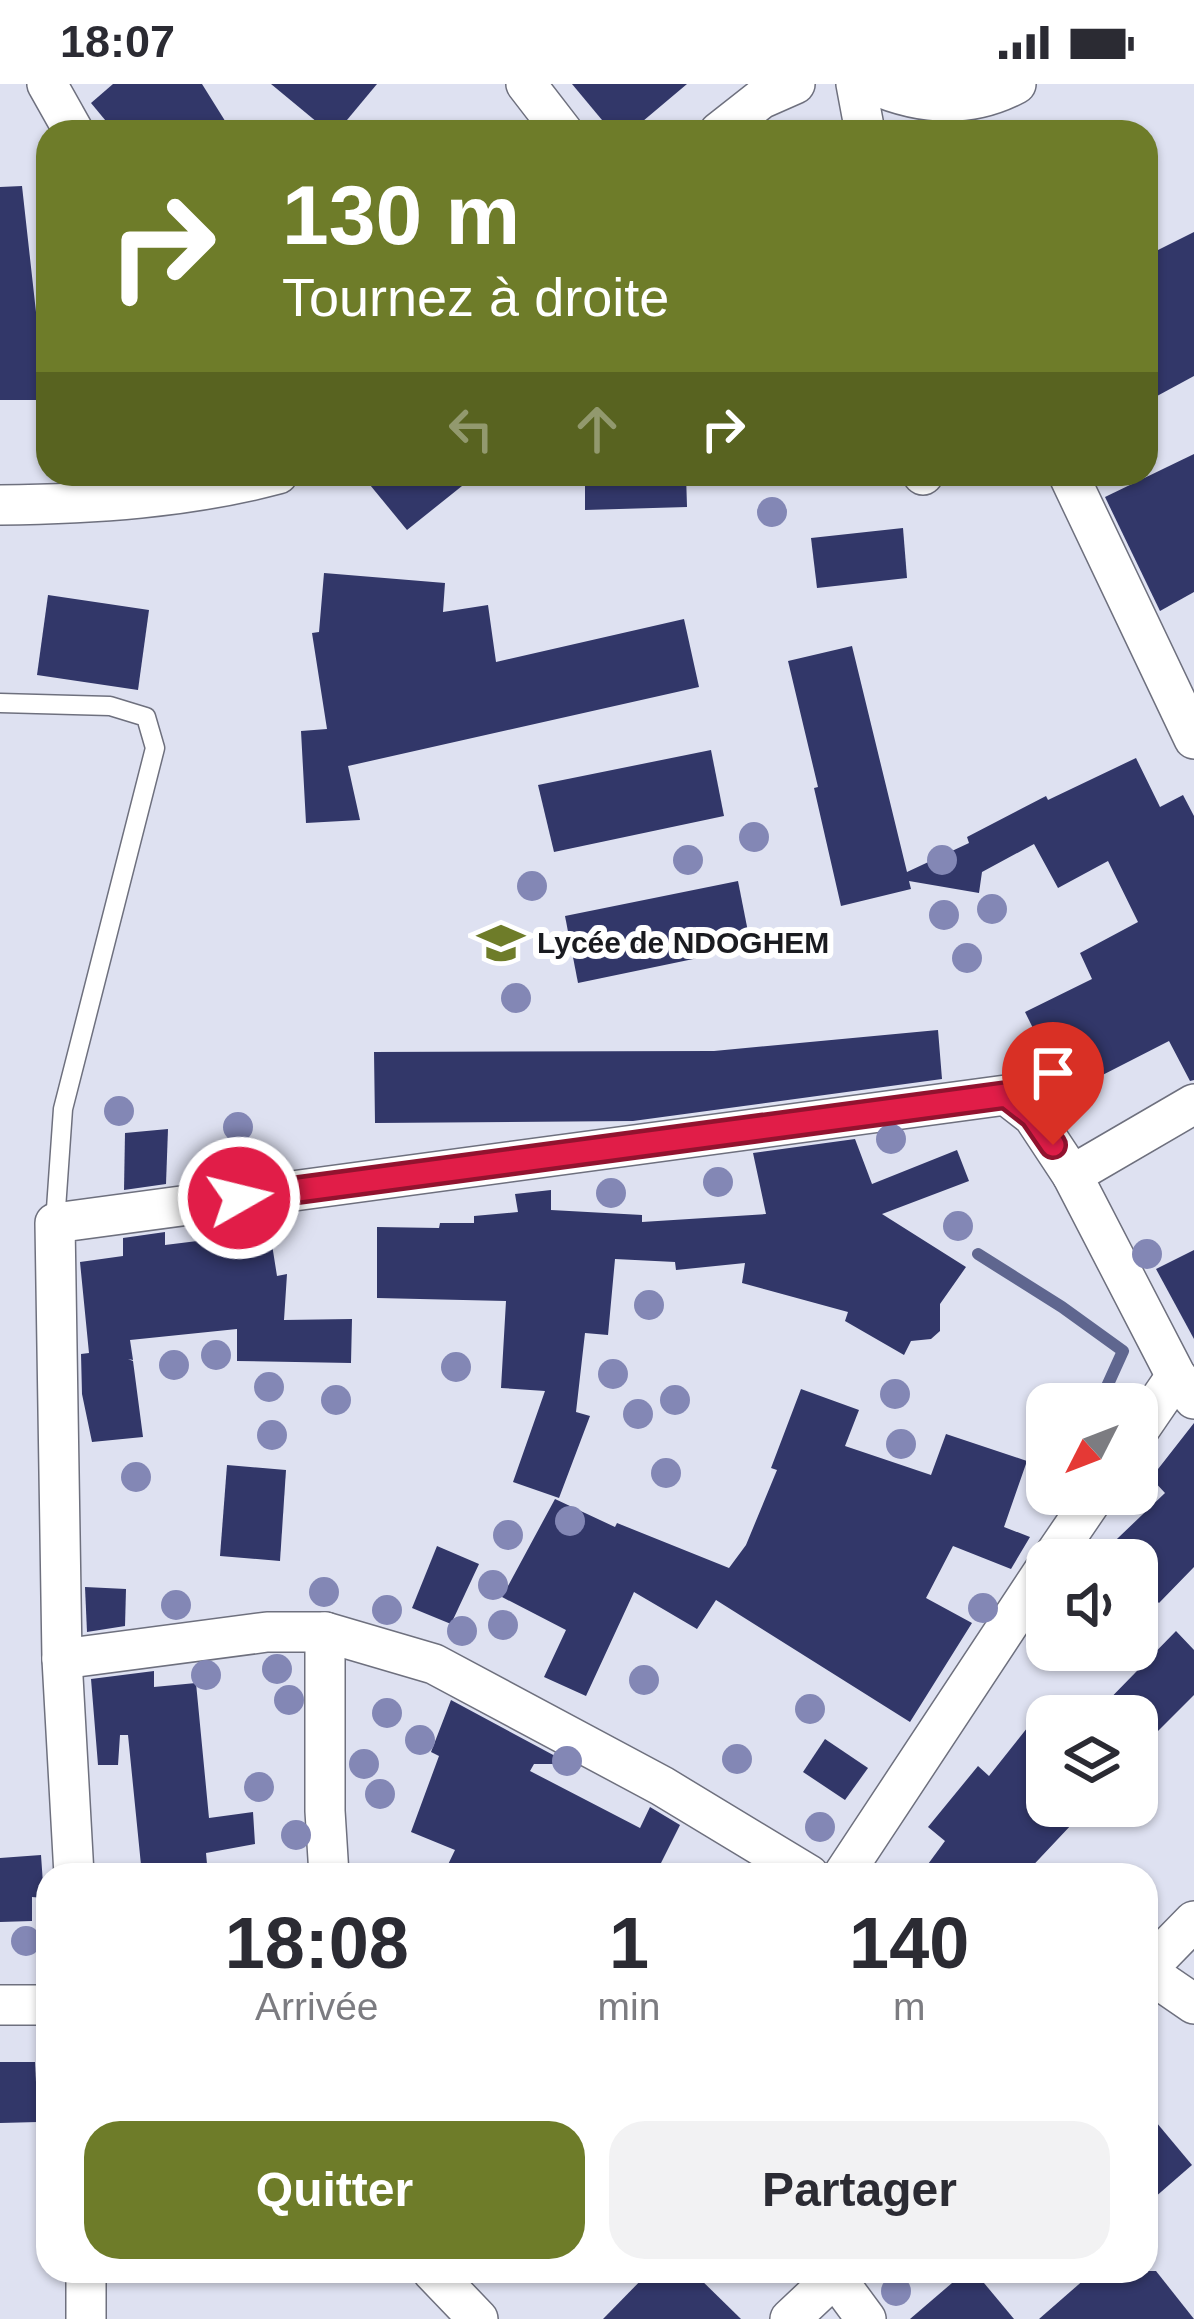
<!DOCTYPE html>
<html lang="fr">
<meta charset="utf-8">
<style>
body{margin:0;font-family:Helvetica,sans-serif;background:#f2f2f3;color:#2b2b33;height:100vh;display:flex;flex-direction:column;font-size:45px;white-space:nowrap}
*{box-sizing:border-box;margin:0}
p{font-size:39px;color:#7c7c81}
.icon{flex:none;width:66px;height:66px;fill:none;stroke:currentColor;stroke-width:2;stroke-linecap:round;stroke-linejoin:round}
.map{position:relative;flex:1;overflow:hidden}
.panel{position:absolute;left:36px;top:1779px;width:1122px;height:420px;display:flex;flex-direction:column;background:#fff;border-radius:36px;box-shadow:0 3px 9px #0004}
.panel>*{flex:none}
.hud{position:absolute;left:36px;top:36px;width:1122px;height:366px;border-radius:36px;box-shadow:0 3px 9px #0004;background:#6e7c29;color:#fff;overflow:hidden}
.needle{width:78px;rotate:228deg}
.fabs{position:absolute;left:1026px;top:1299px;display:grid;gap:24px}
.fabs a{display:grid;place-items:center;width:132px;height:132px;border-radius:24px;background:#fff;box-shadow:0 3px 9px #0004;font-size:60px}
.pin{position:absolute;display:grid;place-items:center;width:102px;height:102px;color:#fff;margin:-123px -51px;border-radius:50% 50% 50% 0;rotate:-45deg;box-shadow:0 0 12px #0007}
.pin .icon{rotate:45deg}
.me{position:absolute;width:132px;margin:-66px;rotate:82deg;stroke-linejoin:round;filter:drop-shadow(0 0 9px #0008)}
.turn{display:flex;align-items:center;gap:42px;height:252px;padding:0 48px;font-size:54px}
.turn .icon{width:156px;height:156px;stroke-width:2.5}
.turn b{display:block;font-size:84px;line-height:102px}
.lanes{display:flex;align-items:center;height:114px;padding:0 48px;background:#0003;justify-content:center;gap:60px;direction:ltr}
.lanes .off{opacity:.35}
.eta{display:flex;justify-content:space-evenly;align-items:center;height:204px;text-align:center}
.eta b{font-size:72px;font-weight:700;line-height:84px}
.cta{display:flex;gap:24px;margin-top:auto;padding:24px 48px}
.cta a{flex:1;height:138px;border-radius:36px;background:#6e7c29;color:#fff;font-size:48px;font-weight:700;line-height:138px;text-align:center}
.cta a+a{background:#f2f2f3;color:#2b2b33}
.status{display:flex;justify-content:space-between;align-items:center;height:84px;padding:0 60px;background:#fff;direction:ltr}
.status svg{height:33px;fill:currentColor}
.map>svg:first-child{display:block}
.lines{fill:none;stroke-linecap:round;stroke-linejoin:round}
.stream{stroke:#5f668f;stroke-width:12}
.building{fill:#323769}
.service-casing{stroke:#6e707e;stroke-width:21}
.minor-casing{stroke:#6e707e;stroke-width:42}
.service{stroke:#fff;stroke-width:18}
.minor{stroke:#fff;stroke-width:39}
.tree{fill:#8387b5}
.route-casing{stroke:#92132f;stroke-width:30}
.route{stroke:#e11d48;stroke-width:21}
.labels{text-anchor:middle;stroke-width:12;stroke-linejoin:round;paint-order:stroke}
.poi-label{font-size:30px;font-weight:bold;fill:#1a1b20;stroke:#fff;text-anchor:start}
</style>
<div class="status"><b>18:07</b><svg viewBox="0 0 49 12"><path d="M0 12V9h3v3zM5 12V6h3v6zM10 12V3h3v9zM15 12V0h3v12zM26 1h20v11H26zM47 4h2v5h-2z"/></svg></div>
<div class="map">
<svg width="1194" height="2235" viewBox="0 0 1194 2235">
<rect width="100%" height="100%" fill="#dee1f1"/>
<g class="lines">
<path class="stream" d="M978,1170l84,53 61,44 -24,53"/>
</g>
<g class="building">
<path d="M113,0h89l30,48h-117l-24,-29z"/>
<path d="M271,0h106l-40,48h-8z"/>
<path d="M572,0h115l-57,48h-18z"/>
<path d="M22,102l14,126h12v88h-48v-213z"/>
<path d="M1194,148v144l-48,26v-146z"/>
<path d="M1194,370v138l-34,19 -55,-114z"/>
<path d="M361,390h116l-70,56z"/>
<path d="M585,390h101l1,33 -102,3z"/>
<path d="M903,444l4,50 -90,10 -6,-50z"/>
<path d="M324,489l121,10 -2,29 45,-7 8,57 188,-43 15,68 -351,79 12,54 -54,3 -5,-92 26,-2 -15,-96 7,-1z"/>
<path d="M48,511l101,15 -11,80 -101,-15z"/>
<path d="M852,562l55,226 62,-29 -2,-6 79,-41 2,4 88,-42 24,49 23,-12 11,21v264l-4,1 -21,-40 -88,45 -19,1 -37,-75 67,-33 -12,-26 58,-31 -30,-61 -50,27 -24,-44 -52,28 -3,21 -70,-12 2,8 -70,17 -27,-118 4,-1 -30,-126z"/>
<path d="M711,666l13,66 -170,36 -16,-67z"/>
<path d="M738,797l13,66 -173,36 -13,-67z"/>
<path d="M938,946l4,49 -309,42 -258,2 -1,-71 340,-1z"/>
<path d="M168,1045l-2,55 -42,6 1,-57z"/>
<path d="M855,1055l17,45 85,-34 12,31 -87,33 84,53 -26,37v27l-9,8 -20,2 -7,14 -59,-34 3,-9 -106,-29 3,-20 -69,7 -1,-8 -60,-3 -7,76 -23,-2 -9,79 14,4 -31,82 -46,-16 32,-91 -44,-3 5,-87 -129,-3v-71l62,1 1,-5h34v-7l44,-4 -3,-18 36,-4v20l91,5v7l124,-8 -13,-61z"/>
<path d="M165,1148v13l105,-13 7,44 10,-2 -3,46 68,-1 -1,44 -114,-2v-32l-107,11 3,20 -5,-1 5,2 10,76 -51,5 -10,-48 -1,-40 8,-1 -9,-91 43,-6v-18z"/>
<path d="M1194,1166v89l-38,-70z"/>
<path d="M801,1305l58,21 -14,36 86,29 15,-41 81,27 -23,66 26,10 -19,32 -58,-23 -27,52 46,25 -62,99 -194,-122 -19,29 -63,-37 -48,104 -42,-19 22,-47 -64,-33 53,-98 60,28 2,-4 112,45 17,-23 31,-75 -6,-2z"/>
<path d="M1194,1339v144l-35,36 -22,-20v-23h-42l70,-67 -14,-15z"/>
<path d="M227,1381l59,5 -6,91 -60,-5z"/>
<path d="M437,1462l42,18 -28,60 -39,-16z"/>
<path d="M85,1503l41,2 -1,37 -38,6z"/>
<path d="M1176,1547l18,19v45l-57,57v-36h-44z"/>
<path d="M154,1587v16l42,-4 13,135 44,-6 2,32 -49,9 2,22h-66l-14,-140h-8l-2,30h-20l-7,-86z"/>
<path d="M451,1616l119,64h-36l-4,7 110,57 10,-21 30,18 -25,50h-212l12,-25 -44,-18 28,-76 -8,-4z"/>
<path d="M1047,1619v103h42l-65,69h-104l25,-34 -17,-14 50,-61 11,10z"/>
<path d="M825,1655l43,29 -23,32 -42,-28z"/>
<path d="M41,1771l3,43 -12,-1v24l-32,1v-64z"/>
<path d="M0,1978h35l3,60 -38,1z"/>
<path d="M1146,2026l46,55 -46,40z"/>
<path d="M650,2187h42l49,48h-138z"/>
<path d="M966,2187h8l40,48h-104z"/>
<path d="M1094,2187h62l38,48h-155z"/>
</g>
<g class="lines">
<defs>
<path id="service" d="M0,619l110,3 36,11 9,31 -92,361 -8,114"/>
<g id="minor">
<path d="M47,0l27,48"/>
<path d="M526,0l37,48"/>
<path d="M856,0l9,48"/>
<path d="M872,0c48,21 97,25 144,0"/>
<path d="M719,48l42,-33 34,-15"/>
<path d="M923,390v1"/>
<path d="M1068,390l126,265"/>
<path d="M0,421c94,-1 187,-7 278,-31"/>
<path d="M1072,1091l104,201 18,23"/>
<path d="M1137,1349l39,-57"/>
<path d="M1051,1476l45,-66"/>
<path d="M325,1548v179l4,64"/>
<path d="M62,1575l205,-27h58l109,32 228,122 147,89"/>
<path d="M74,1791l-12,-216 -7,-436 951,-128 27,21 39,59 122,-71"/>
<path d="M843,1791l204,-309"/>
<path d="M1146,1886l48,-49"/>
<path d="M1146,1887l48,33"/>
<path d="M0,1921h48"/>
<path d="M86,2187v48"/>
<path d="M432,2187l46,48"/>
<path d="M835,2193l31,42"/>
<path d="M790,2235l51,-48"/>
</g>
</defs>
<use href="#service" class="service-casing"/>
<use href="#minor" class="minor-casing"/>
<use href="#service" class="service"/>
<use href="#minor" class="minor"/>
</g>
<g class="tree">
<circle cx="772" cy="428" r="15"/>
<circle cx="754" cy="753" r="15"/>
<circle cx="688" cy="776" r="15"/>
<circle cx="942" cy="776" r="15"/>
<circle cx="532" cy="802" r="15"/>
<circle cx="992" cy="825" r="15"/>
<circle cx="944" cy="831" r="15"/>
<circle cx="967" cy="874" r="15"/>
<circle cx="516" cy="914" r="15"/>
<circle cx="119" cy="1027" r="15"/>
<circle cx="238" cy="1043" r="15"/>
<circle cx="891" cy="1055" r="15"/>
<circle cx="254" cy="1085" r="15"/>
<circle cx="718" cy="1098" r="15"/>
<circle cx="611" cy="1109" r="15"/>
<circle cx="958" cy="1142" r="15"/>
<circle cx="1147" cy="1170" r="15"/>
<circle cx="649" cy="1221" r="15"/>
<circle cx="216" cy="1271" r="15"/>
<circle cx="174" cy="1281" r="15"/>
<circle cx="456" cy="1283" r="15"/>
<circle cx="613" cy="1290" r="15"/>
<circle cx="269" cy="1303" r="15"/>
<circle cx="895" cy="1310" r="15"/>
<circle cx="336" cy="1316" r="15"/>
<circle cx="675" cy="1316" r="15"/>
<circle cx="638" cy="1330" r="15"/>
<circle cx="272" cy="1351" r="15"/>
<circle cx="901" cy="1360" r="15"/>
<circle cx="666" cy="1389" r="15"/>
<circle cx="136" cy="1393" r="15"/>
<circle cx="570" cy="1437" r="15"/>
<circle cx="508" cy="1451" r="15"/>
<circle cx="493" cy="1501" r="15"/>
<circle cx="324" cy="1508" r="15"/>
<circle cx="176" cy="1521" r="15"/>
<circle cx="983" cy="1524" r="15"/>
<circle cx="387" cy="1526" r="15"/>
<circle cx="503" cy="1541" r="15"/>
<circle cx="462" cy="1547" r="15"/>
<circle cx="277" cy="1585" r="15"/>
<circle cx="206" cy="1591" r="15"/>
<circle cx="644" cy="1596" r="15"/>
<circle cx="289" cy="1616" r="15"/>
<circle cx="810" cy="1625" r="15"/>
<circle cx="387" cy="1629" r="15"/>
<circle cx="420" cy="1656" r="15"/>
<circle cx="737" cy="1675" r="15"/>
<circle cx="567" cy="1677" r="15"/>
<circle cx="364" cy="1680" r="15"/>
<circle cx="259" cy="1703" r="15"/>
<circle cx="380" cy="1710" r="15"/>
<circle cx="820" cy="1743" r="15"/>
<circle cx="296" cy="1751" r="15"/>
<circle cx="26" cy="1857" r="15"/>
<circle cx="896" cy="2207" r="15"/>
</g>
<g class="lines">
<defs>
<path id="route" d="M239,1114l767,-103 27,21 20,29"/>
</defs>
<use href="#route" class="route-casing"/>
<use href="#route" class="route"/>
</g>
<defs>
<symbol id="school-bare" viewBox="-9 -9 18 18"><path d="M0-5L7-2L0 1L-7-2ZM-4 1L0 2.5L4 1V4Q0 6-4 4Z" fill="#6e7c29" stroke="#fff" stroke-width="2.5" paint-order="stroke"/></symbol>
</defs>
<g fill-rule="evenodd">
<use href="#school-bare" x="468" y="826" width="66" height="66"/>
</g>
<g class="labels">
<g class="poi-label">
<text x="537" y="869">Lycée de NDOGHEM</text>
</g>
</g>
</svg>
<div class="fabs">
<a><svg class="needle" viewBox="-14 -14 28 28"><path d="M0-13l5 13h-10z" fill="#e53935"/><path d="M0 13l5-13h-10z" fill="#7c7c81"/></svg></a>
<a><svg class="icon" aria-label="sound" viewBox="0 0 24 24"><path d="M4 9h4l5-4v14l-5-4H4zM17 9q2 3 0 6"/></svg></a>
<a><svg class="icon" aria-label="layers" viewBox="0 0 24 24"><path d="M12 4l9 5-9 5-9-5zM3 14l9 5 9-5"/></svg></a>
</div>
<div class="pin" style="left:1053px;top:1061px;background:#d93025"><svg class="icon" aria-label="arrive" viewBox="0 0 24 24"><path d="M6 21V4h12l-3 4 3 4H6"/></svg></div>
<svg class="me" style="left:239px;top:1114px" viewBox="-20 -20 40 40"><circle r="17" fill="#e11d48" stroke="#fff" stroke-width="3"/><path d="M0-11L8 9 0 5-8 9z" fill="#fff"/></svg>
<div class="hud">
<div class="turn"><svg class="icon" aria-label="right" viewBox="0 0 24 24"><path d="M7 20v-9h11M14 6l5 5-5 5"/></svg><div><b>130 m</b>Tournez à droite</div></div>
<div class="lanes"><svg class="icon off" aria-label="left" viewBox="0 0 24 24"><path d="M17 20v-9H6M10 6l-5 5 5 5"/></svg><svg class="icon off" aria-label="ahead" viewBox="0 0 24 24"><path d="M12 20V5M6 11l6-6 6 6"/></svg><svg class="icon" aria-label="right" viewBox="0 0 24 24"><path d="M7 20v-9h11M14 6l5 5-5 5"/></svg></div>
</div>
<section class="panel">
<div class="eta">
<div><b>18:08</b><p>Arrivée</p></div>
<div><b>1</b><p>min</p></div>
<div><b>140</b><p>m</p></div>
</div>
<div class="cta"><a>Quitter</a><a>Partager</a></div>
</section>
</div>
